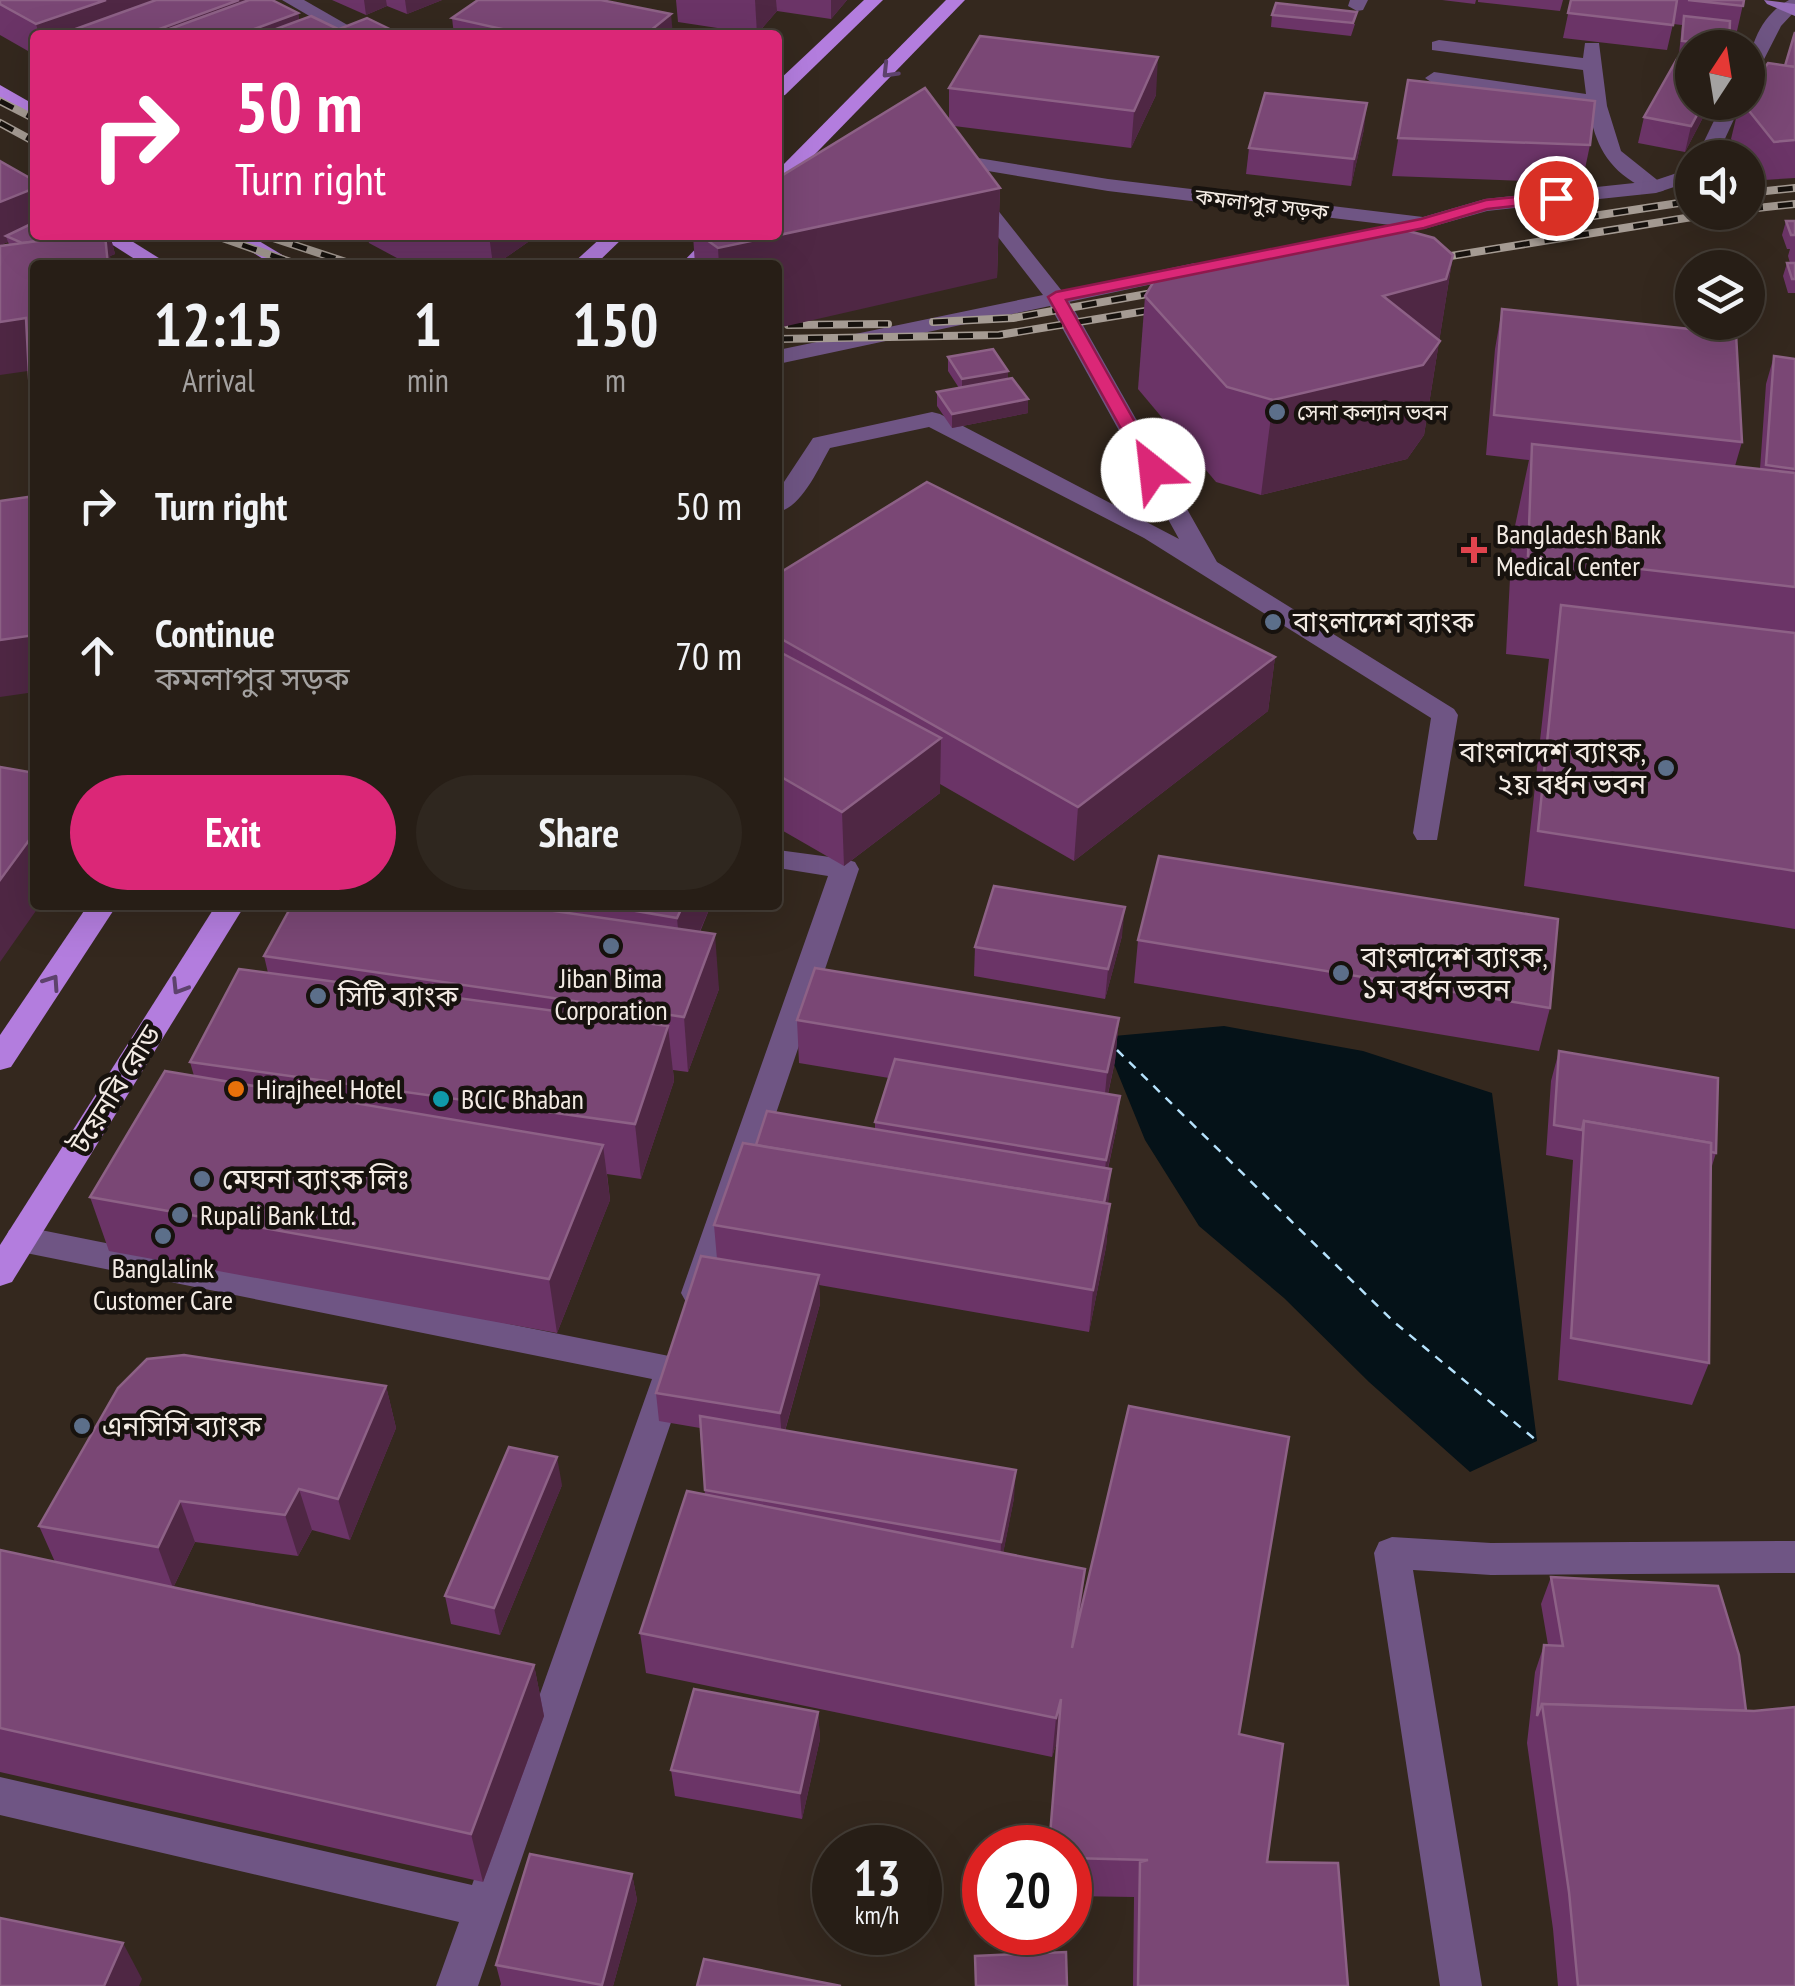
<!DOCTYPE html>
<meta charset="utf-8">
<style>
body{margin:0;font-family:"PT Sans Narrow","Noto Sans Bengali",sans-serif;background:#2f271f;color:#f1f3f6;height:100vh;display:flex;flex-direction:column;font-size:38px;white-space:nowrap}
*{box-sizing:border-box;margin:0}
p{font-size:32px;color:#a4a2a1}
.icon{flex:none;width:55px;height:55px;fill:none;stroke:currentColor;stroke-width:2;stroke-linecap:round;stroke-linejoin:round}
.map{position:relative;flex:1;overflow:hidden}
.panel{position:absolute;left:30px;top:260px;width:752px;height:650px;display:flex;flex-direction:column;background:#271e16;border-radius:10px;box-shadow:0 10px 40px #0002,0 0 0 2px #433c35}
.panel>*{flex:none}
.banner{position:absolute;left:30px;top:30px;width:752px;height:210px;border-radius:10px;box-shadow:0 10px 40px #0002,0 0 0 2px #433c35;background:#db2777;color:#fff;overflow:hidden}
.needle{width:65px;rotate:12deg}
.tools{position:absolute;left:1675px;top:30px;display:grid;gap:20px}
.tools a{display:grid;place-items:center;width:90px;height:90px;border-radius:50%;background:#271e16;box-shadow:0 10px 40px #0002,0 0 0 2px #433c35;font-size:50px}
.speed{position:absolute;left:812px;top:1825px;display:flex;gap:20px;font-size:50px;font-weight:700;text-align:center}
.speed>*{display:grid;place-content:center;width:130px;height:130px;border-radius:50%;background:#271e16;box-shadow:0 10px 40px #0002,0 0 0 2px #433c35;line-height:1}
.speed small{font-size:25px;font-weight:400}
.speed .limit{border:15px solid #d22;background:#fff;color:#111}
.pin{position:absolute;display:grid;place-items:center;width:85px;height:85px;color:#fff;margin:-42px;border:5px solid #fff;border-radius:50%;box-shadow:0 2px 10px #0007}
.me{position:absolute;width:110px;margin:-55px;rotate:331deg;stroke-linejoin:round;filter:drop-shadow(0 0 8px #0008)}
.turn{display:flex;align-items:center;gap:35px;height:210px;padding:0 40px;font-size:45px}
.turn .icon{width:130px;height:130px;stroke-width:2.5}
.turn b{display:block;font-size:70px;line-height:85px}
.eta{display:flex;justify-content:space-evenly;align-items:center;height:170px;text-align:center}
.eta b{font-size:60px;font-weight:700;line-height:70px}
.action{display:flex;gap:20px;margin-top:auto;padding:20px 40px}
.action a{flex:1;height:115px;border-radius:60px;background:#db2777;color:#fff;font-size:40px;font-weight:700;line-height:115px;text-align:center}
.action a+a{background:#2f271f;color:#f1f3f6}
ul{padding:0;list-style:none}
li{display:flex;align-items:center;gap:30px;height:150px;padding:0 40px}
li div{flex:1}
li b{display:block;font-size:38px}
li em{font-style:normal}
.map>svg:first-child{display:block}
.water{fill:#051218}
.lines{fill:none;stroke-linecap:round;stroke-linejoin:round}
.ferry{stroke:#b6e2fc;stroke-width:2.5;stroke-dasharray:9 8;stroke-linecap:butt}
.lane{fill:#6f5584;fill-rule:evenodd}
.street{fill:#6f5584;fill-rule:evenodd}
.secondary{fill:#956cb7;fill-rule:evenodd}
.primary{fill:#b37dde;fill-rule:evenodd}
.rail-casing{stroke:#a59b93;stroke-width:8}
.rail{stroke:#17120e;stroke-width:5;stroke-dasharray:15;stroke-linecap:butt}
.wall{fill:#6b3467}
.shaded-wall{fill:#4f2744}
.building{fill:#7a4775;stroke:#8d6186;stroke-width:2.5}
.oneway{stroke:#5d426c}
.route{fill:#db2777;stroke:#8e194d;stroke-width:2.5}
.service-dot{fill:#5c6f8a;stroke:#17120e;stroke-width:4}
.health-dot{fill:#e0444e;stroke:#17120e;stroke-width:4}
.food-dot{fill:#e8710a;stroke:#17120e;stroke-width:4}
.culture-dot{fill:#0f9aa8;stroke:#17120e;stroke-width:4}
.labels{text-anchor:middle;stroke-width:9;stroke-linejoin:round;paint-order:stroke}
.far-street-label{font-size:22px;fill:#f3ebe4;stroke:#17120e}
.far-poi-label{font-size:22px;fill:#f3ebe4;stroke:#17120e;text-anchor:start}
.poi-label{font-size:28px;fill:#f3ebe4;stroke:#17120e;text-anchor:start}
.street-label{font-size:28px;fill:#f3ebe4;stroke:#17120e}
</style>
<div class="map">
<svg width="1795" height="1986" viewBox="0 0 1795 1986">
<rect width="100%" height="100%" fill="#34281e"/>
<path class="water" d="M1224,1026l139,25 129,42 45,348 -67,31 -101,-90 -85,-84 -85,-72 -54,-86 -42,-103z"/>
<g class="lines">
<path class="ferry" d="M1117,1050l277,272 143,119"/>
<g class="lane">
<path d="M1439,40l144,18 2,-15h14l8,63 14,45 45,36 -3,4c-13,3 -20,-3 -30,-9 -30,-19 -39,-44 -45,-77l-154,-21 -9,-6 9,-6 152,22 -3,-24 -151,-20v-8z"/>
<path d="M1056,291l11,6 150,265 237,147 4,6 -21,125h-20l-4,-7 18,-115 -287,-180 -215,-111 -99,21c-12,21 -28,59 -52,64v-21l35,-53 119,-26 8,2 239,125 -134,-242z"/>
</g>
<g class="street">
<path d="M282,0h22l61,35h-23z"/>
<path d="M1350,0h18l-5,10 -6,1 -9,-5z"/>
<path d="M1789,0h6v11l-14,15 -26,51 -7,2c0,-31 12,-63 41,-79z"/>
<path d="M1723,102h19l-26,56h-20z"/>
<path d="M947,153l161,26 315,38 62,-18 168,-18 39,-13v13l-36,12 -169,18 -63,18 -316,-38 -168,-28v-8z"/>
<path d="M974,187l7,2 81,102 133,-28 11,6 -11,6 -417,89v-14l265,-55 -79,-102z"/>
<path d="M778,850l67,9 10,3 4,7 -144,424 -5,9 -12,4 -12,-4 -5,-9 147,-417 -50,-8z"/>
<path d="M21,1226l663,133 5,11 -211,616h-42l23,-64 -459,-107v-38l472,108 180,-506 -631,-127 -12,-4 -4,-9 4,-9z"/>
<path d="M1392,1537l99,6 304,-2v32l-304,2 -78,-5 69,416h-42l-66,-433 5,-11z"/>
</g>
<path class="secondary" d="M1764,0l31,4v12l-28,-12z"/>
<g class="primary">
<path d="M864,0h19l-98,95 -7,2v-16z"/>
<path d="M946,0h19l-180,185 -7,2v-17z"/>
<path d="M0,85l35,20v14l-35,-20z"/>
<path d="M97,235h25l48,30h-26z"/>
<path d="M224,235h25l50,30h-26z"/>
<path d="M604,235h22l-31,30h-24z"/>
<path d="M709,235h22l-28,30h-23z"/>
<path d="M88,905h29l-106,162 -11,3v-35z"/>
<path d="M216,905h29l-233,377 -12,4v-41z"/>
</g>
<defs>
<g id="rail">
<path d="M0,101l35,18"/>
<path d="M0,123l35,19"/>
<path d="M1748,193l47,-5"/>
<path d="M1748,209l47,-5"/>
<path d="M1554,222l138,-21"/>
<path d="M214,235l85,30"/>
<path d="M264,235l91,30"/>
<path d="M1426,260l297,-48"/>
<path d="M933,322l80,-4 162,-29"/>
<path d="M788,325l100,-1"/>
<path d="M778,339l221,-4 171,-28"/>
</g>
</defs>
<use href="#rail" class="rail-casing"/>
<use href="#rail" class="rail"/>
</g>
<g class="wall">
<path d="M0,0l298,13 1,7 39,9 64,6h-367v20l-35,-20z"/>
<path d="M332,0h110l-35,14 -20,-8 -21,9z"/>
<path d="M676,0h171l-16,19 -54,-8 -20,23 -79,-12z"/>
<path d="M1442,0h34l-1,4z"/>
<path d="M1478,0h85l-3,11 -82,-9z"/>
<path d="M1571,0h173l-7,31 -8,-1 -1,18h-36v7l-13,-1 3,-29 -9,-1 -6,26 -104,-12z"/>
<path d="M1272,15l83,9 -4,12 -80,-9z"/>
<path d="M452,18l221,17h-219z"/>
<path d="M1795,32v146l-31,2 -33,-41 9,-37h8l37,-36z"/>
<path d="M1408,80l182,65 -8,38 -190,-7z"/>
<path d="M949,88l207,7 -25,53 -177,-22 46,62 -3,90 -219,-13h-83l-2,-30h85l171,-116z"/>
<path d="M1692,102h19l-26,50 -47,-9 6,-26z"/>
<path d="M1364,129l-13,57 -105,-12 3,-26z"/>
<path d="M0,161l35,74h75l5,19 -5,2 -81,115 -20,-127 -1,-2 -8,3z"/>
<path d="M1786,221h9v72h-7l-5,-17 4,-13h3l-2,-7 2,-7h-3l-5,-14z"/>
<path d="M354,235h184l-43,30h-85l-41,-22 -1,-3 -3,1z"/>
<path d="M1453,255l-29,180 -17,24 -146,36 -45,-13 -78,-93 7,-93z"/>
<path d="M1502,309l240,133 -7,24 25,3 6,-85 8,-28 21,3v570l-271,-43 25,-227 -43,-5 6,-114 17,-80 -43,-5 9,-106z"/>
<path d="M948,357l60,14v8l20,20v14l-76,15 -15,-22v-14l22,-4 -11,-17z"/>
<path d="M778,574l497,83 -7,54 -194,150 -134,-77v9l-96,73 -66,-38z"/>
<path d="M292,905h419l-11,27 19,57 -31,83 -15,-2 1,11 -33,98 -34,-5 3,26 -53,133 -448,-82 -19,-54 104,-121 -4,-14 78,-89 -4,-17z"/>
<path d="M1122,936l-17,63 -131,-23 1,-29z"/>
<path d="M1138,940l412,68 -11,43 -405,-68z"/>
<path d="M1119,1018l-4,43 -7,33 12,2 -3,30 -9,43h3l-4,35h3l-4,43 -17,85 -270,-47 1,19 -35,127 229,67 -11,55 78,55 158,126 28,128 81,124h-215l1,-89 -64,-1v-48l-12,-110 -6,19 -406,-84 -6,-40 65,-138 -5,-67 -41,-7 -3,-28 61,-134 -3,-34 42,-80 119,-15v-8l14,-44 -90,-15 -2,-43z"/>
<path d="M1559,1051l157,102 -5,16 -2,194 -17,42 -134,-25 15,-220 -27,-5 5,-74z"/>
<path d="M386,1386l10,42 -46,112 -38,-10 -14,26 -103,-14 -22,46 361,77 10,51 -61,166 -483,-110v-222l55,12 -16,-36z"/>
<path d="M562,1485l-62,150 -49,-11 -6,-28z"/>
<path d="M1551,1577l195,134 49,275h-237l-5,-57 -26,-186 8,-71 9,-27h4l-7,-41z"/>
<path d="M818,1712l2,27 -18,80 -127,-23 -4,-26z"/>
<path d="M632,1874l5,26 -24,86h-113l1,-2 -5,-19z"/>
</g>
<g class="shaded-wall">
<path d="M106,0h110l-98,35h-79l-3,-11z"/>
<path d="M239,0h10l-33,35h-73z"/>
<path d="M364,0h22l1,6 -21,9z"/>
<path d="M405,0h37l-35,14z"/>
<path d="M755,0h21l1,11 -20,23z"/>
<path d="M831,0h16l-16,19z"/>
<path d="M298,13l4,22h-64z"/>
<path d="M671,14l2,21h-28z"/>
<path d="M1158,57l-2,38 -25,53 3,-37z"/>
<path d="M1704,102h7l-26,50 6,-26z"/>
<path d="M1367,103l-3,26 -13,57 3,-27z"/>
<path d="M35,188v42l-29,6 2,6 -8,3v-43z"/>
<path d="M1000,188l-3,90 -219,50v-63h-59l-1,-17z"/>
<path d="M92,235h18l5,19 -5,2 3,9h-5z"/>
<path d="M489,235h49l-43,30h-2z"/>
<path d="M1453,255l-29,180 -17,24 -146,36 12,-95 110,-104z"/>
<path d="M26,318l9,52 -35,5v-53z"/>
<path d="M1008,371v15l-46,7v-14z"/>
<path d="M1028,399v14l-76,15v-14z"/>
<path d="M35,635v57l-35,5v-57z"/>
<path d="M1275,657l-7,54 -194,150 4,-54z"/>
<path d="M941,738l-1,55 -96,73 -2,-54z"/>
<path d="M35,832v73h5l-40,57v-82z"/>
<path d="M683,905h28l-29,67 -5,-54z"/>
<path d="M1125,907l-3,29 -17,63 3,-30z"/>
<path d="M715,934l4,55 -31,83 -4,-55z"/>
<path d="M1119,1018l-4,43 -12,54 4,-43z"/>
<path d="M668,1026l6,55 -33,98 -6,-55z"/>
<path d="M1120,1096l-3,30 -14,64 3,-30z"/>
<path d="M603,1145l7,55 -53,133 -8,-54z"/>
<path d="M1111,1169l-2,30 -9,37 3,-30z"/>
<path d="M1110,1204l-4,43 -17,85 4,-42z"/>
<path d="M819,1275l1,29 -38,137 -2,-28z"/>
<path d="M386,1386l10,42 -46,112 -12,-41z"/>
<path d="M557,1457l5,28 -62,150 -6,-27z"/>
<path d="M1016,1470l-2,28 -14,72 1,-28z"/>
<path d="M299,1489l13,41 -14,26 -13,-41z"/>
<path d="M180,1501l15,41 -22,46 -15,-41z"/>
<path d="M1085,1569l-4,40 -9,39z"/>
<path d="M534,1665l10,51 -61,166 -12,-48z"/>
<path d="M1061,1699l-3,39 -6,19 4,-39z"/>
<path d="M818,1712l2,27 -18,80 -2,-26z"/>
<path d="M632,1874l5,26 -24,86h-11z"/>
<path d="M123,1943l19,36 -3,7h-35z"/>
</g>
<g class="building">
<path d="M0,0h106l-70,24 -36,-20z"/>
<path d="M156,0h83l-96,35h-84z"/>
<path d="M249,0h23l26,13 -60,22h-85z"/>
<path d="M478,0h123l70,14 -26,21h-116l-77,-17z"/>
<path d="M1571,0h106l-4,25 -105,-12z"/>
<path d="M1688,0h56l-1,6z"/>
<path d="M1276,3l81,9 -4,11 -81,-8z"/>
<path d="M311,16l27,13 -14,6h-64z"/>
<path d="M1684,16l46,5 -1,25 -47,-5z"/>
<path d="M367,18l35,17h-78z"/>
<path d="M1795,32v35l-10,-1z"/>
<path d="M980,36l178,21 -24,54 -185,-23z"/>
<path d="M1677,59l15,3v40h12l-13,24 -47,-9z"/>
<path d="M1768,63l27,4v73l-21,2 -32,-40h6v-10z"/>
<path d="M1408,80l187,21 -5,44 -192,-7z"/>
<path d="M925,88l75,100 -282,60 -18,-13h78v-57z"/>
<path d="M1265,93l102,10 -13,56 -105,-11z"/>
<path d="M0,161l35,20v7l-35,14z"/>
<path d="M1786,221h9v14h-4z"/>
<path d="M35,222v13h49l-62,8 -16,-7z"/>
<path d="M1390,226l44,12 19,17 -7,24 -63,17 57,45 -17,24 -150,35 -46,-13 -82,-91 13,-22z"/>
<path d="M84,235h21l3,30h-73v227l-9,-174 -26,4v-76z"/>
<path d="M1787,263h8v16h-3z"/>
<path d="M1502,309l234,25 6,108 -248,-27z"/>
<path d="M993,349l15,22 -46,8 -14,-22z"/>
<path d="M1774,356l21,3v110l-29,-4z"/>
<path d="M1012,378l16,21 -76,15 -15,-22z"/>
<path d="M1532,444l263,29v114l-267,-31z"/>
<path d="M927,482l348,175 -197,150 -300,-170v-63z"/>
<path d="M35,496v139l-35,5v-139z"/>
<path d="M1561,605l234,28v238l-257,-40z"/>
<path d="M778,651l163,87 -99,74 -64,-37z"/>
<path d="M0,767l35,6v59l-35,48z"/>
<path d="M1159,856l399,63 -8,89 -412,-68z"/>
<path d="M994,886l131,21 -17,62 -133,-22z"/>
<path d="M292,905h220l203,29 -31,83 -420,-61z"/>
<path d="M601,905h82l-6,13z"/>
<path d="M815,968l304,50 -12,54 -310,-52z"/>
<path d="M239,969l429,57 -33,98 -445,-62z"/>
<path d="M1559,1051l159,27 -2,75 -5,-1v-9l-127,-22 -2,9 -28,-5z"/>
<path d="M895,1059l225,37 -14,64 -231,-38z"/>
<path d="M165,1071l438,74 -54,134 -459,-82z"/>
<path d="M767,1111l344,58 -7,34 -348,-58z"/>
<path d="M1584,1121l127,22 -2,220 -138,-25z"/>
<path d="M743,1143l367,61 -17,86 -379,-65z"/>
<path d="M701,1256l118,19 -39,138 -124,-20z"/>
<path d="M184,1355l202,31 -48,113 -39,-10 -14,26 -105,-14 -22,46 -119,-21 79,-138 29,-29z"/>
<path d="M1129,1406l160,31 -50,297 44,10 -16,118 71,1 10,123h-210l2,-124 8,-2 -78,-2v-10h-21l12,-149 -5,19 -416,-85 47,-142 398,78 -13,79z"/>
<path d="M700,1416l316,54 -15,72 -296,-52z"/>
<path d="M509,1447l48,10 -63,151 -49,-12z"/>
<path d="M0,1550l534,115 -63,169 -471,-106z"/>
<path d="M1551,1577l167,9 21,69 7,56 -204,-7 -5,12 7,-71 19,1z"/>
<path d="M694,1689l124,23 -18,81 -129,-23z"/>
<path d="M1542,1704l212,7 41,-4v279h-217l-9,-94z"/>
<path d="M530,1854l102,20 -30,111 -106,-20z"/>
<path d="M0,1918l123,25 -19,43h-104z"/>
<path d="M1066,1952l1,34h-91l-1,-30z"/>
<path d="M704,1959l137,27h-144z"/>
</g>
<defs><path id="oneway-chevron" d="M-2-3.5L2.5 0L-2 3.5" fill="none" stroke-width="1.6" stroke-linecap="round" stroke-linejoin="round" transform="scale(2.5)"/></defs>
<g class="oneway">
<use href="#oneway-chevron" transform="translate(889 71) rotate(134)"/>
<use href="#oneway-chevron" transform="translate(52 982) rotate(-56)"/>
<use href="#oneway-chevron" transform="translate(179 987) rotate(122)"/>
</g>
<path class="route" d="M1556,193l7,5 -2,3 -74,8 -63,19 -358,72 96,170 -9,5 -9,-5 -96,-173 8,-5 365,-73 65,-19z"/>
<g class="service-dot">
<circle cx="1277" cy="412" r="10"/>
<circle cx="1273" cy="622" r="10"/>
<circle cx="1666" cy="768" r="10"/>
<circle cx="611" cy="946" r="10"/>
<circle cx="1341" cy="973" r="10"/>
<circle cx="318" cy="996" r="10"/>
<circle cx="202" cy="1179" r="10"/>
<circle cx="180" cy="1215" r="10"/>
<circle cx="163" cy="1236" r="10"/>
<circle cx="82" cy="1426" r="10"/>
</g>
<path class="health-dot" d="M1469 535h10v10h10v10h-10v10h-10v-10h-10v-10h10z"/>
<circle class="food-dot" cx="236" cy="1089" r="10"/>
<circle class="culture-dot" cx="441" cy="1099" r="10"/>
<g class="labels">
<g class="far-street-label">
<text transform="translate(1262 204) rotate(7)" y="8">কমলাপুর সড়ক</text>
</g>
<g class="far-poi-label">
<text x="1297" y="420">সেনা কল্যান ভবন</text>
</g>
<g class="poi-label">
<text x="1496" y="544">Bangladesh Bank<tspan x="1496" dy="32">Medical Center</tspan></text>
<text x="1293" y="632">বাংলাদেশ ব্যাংক</text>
<text x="1646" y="762" text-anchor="end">বাংলাদেশ ব্যাংক,<tspan x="1646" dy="32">২য় বর্ধন ভবন</tspan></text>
<text x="1361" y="967">বাংলাদেশ ব্যাংক,<tspan x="1361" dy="32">১ম বর্ধন ভবন</tspan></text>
<text x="611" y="988" text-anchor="middle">Jiban Bima<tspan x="611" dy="32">Corporation</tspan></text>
<text x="338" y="1006">সিটি ব্যাংক</text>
<text x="256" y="1099">Hirajheel Hotel</text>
<text x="461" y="1109">BCIC Bhaban</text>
<text x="222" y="1189">মেঘনা ব্যাংক লিঃ</text>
<text x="200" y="1225">Rupali Bank Ltd.</text>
<text x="163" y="1278" text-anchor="middle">Banglalink<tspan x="163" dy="32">Customer Care</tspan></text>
<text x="102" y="1436">এনসিসি ব্যাংক</text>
</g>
<g class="street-label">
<text transform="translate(115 1089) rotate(-58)" y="10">টয়েনবি রোড</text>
</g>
</g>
</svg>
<div class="tools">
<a><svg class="needle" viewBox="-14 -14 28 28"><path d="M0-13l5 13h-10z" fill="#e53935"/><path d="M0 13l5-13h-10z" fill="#a4a2a1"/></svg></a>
<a><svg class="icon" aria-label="sound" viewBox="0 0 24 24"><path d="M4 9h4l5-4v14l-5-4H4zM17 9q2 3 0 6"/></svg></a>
<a><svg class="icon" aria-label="layers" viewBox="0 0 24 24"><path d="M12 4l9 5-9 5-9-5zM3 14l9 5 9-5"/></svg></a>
</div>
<div class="speed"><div>13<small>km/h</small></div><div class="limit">20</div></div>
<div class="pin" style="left:1556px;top:198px;background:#d93025"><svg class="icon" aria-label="arrive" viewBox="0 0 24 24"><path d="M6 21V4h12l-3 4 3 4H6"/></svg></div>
<svg class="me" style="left:1153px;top:470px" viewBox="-20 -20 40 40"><circle r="19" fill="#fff"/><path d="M0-13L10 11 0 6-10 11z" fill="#db2777"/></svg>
<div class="banner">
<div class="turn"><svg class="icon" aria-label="right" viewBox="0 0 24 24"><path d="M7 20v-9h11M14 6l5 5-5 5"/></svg><div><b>50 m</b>Turn right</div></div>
</div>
<section class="panel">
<div class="eta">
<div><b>12:15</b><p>Arrival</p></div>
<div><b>1</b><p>min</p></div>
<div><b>150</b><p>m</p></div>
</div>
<ul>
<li><svg class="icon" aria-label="right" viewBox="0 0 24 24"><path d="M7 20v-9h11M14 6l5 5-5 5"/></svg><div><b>Turn right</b></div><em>50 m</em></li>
<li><svg class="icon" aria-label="ahead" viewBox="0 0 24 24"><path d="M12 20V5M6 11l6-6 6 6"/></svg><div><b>Continue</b><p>কমলাপুর সড়ক</p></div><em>70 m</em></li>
</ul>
<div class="action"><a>Exit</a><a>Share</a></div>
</section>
</div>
